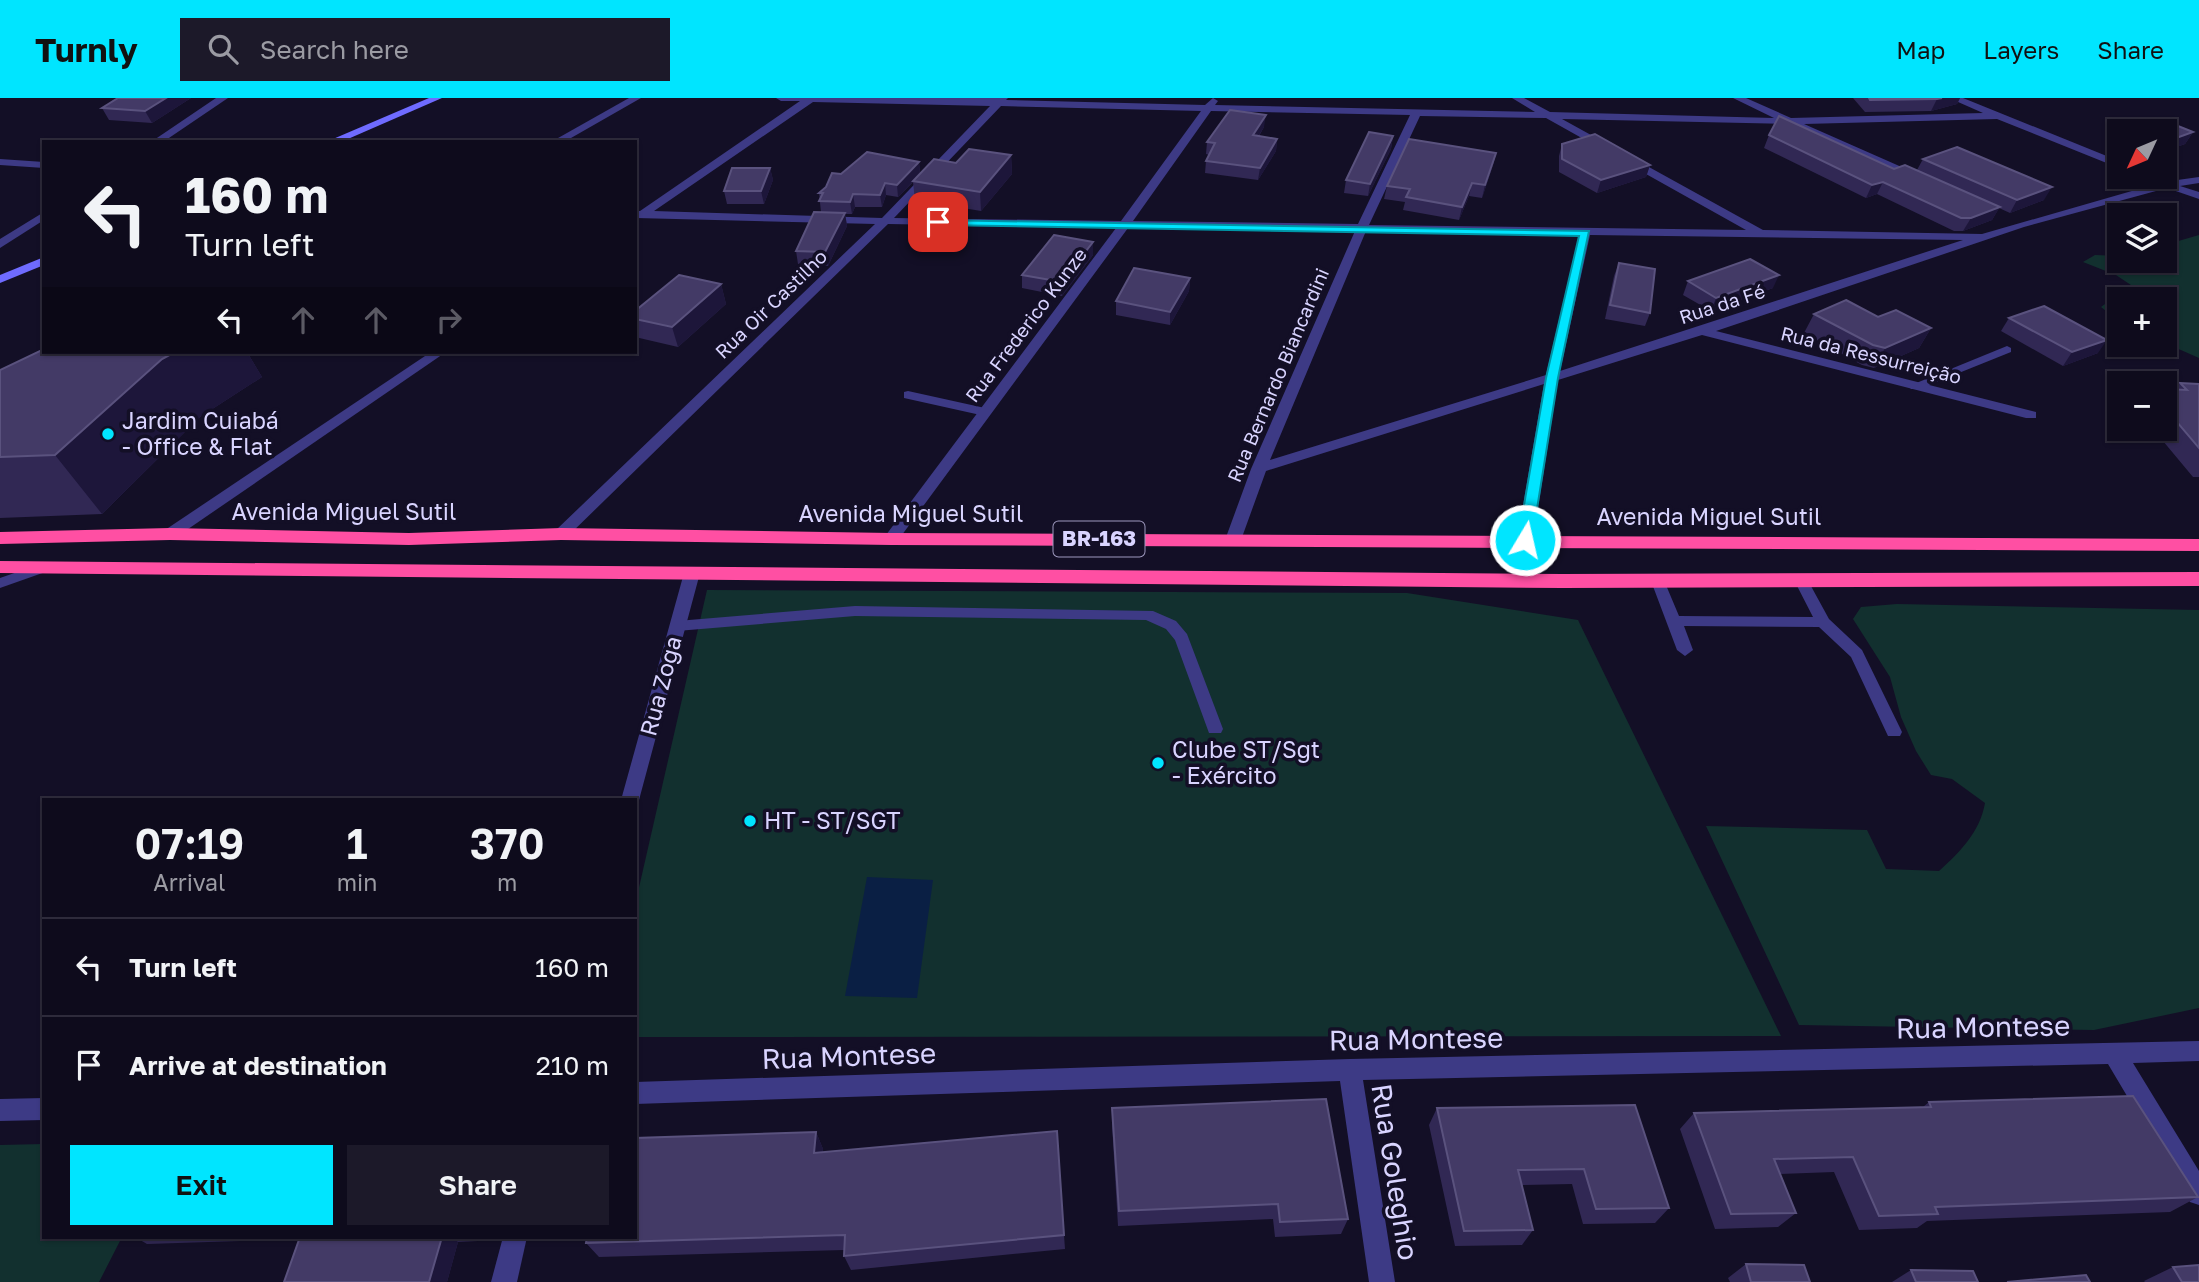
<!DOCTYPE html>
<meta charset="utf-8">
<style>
body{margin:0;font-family:"Golos Text",sans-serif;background:#1c1929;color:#f1f3f6;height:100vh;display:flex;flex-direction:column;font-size:26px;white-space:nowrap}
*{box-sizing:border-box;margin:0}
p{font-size:23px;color:#9b9ba3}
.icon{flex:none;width:38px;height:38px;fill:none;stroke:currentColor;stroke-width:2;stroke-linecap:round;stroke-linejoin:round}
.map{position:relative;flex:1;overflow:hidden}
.panel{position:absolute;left:42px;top:700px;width:595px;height:441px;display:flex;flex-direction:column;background:#0e0b1c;border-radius:0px;box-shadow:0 2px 5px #0004,0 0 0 2px #2e2b3b}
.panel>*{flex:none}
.guide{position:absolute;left:42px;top:42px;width:595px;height:214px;border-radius:0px;box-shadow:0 2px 5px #0004,0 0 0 2px #2e2b3b;background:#0e0b1c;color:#f1f3f6;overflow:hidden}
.needle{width:46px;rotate:226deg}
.fabs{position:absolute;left:2107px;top:21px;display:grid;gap:14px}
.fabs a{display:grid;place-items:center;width:70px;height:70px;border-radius:0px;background:#0e0b1c;box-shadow:0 2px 5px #0004,0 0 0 2px #2e2b3b;font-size:35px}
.pin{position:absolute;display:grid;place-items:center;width:60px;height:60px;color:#fff;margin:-30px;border-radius:14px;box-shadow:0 4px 10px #0006}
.me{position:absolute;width:77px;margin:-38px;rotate:9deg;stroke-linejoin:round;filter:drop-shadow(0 0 5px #0008)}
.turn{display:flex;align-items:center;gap:24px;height:147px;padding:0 28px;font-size:32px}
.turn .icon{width:91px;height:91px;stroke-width:2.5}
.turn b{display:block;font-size:49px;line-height:60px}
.lanes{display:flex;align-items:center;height:66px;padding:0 28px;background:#0003;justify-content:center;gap:35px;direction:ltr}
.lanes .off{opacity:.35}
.eta{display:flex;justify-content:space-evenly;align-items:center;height:119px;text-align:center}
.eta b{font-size:42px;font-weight:600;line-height:49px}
.button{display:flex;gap:14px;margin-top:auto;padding:14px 28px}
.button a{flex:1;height:80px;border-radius:0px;background:#00e5ff;color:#111;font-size:28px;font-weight:600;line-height:80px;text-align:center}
.button a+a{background:#1c1929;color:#f1f3f6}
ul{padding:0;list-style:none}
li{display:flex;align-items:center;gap:21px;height:98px;padding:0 28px;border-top:2px solid #2e2b3b}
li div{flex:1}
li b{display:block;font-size:26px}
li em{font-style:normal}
header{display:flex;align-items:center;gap:42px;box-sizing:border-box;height:98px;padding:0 35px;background:#00e5ff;color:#111}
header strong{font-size:33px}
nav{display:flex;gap:38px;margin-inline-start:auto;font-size:24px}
.search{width:490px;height:63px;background:#1c1929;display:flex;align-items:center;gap:18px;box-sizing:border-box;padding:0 24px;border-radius:0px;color:#9b9ba3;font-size:26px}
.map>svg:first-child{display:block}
.green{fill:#12302f}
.water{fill:#0a1f44}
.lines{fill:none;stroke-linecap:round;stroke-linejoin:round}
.lane{fill:#3d3a85;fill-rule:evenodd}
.street{fill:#3d3a85;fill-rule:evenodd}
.secondary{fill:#6f6bff;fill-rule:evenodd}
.highway{fill:#ff4fa3;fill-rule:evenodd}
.wall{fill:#312854}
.shaded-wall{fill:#1d163a}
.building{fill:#433a66;stroke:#5a527e;stroke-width:2}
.route{fill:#00e5ff;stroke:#0095a6;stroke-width:2}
.poi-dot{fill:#00e5ff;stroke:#130f26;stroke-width:2.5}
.labels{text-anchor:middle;stroke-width:7;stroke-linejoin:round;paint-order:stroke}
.far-street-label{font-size:19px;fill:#d9d4ff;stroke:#130f26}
.shield{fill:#130f26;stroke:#9e99be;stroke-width:2}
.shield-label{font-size:21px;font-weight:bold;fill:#d9d4ff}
.poi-label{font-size:23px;fill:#d9d4ff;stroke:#130f26;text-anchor:start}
.street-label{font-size:23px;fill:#d9d4ff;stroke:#130f26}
.near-street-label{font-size:28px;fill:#d9d4ff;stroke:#130f26}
</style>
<header>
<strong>Turnly</strong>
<div class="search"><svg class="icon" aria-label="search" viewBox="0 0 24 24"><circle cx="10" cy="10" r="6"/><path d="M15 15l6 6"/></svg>Search here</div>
<nav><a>Map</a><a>Layers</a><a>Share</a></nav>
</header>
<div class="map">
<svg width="2199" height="1184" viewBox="0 0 2199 1184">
<rect width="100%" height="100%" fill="#130f26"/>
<g class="green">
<path d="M2199,137v123l-34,-15v-44h-46v22l-18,-14 30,-22 -15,-10 -33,-13 12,-7 24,1v5h46v-19h10z"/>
<path d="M707,492l700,3 171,27 203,416 -1146,1v-132z"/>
<path d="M1897,506l302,6v398l-105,22 -295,-5 -93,-199 161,4 19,39 53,2c21,-19 41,-39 46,-68l-33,-24 -21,-4 -15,-24 -15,-34 -11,-40 -37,-58 8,-12z"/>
<path d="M44,1046v93h78l-23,45h-99v-137z"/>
</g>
<path class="water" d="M867,779l66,3 -16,118 -72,-2z"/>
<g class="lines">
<g class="lane">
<path d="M2007,248l4,2v4l-92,37h-8l-2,-3z"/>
<path d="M908,293l77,17 6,4 -6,4 -81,-18v-6z"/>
<path d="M46,464l7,5 -2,3 -51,18v-10z"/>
<path d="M1801,477l5,2 23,42 33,31 40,82 -2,4h-12l-37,-79 -32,-30 -135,-1 9,24 -8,6 -8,-6 -26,-69 2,-3h10l16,38 134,1 -19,-37z"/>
<path d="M855,508l298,5 23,10 11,13 36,95 -2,4h-12l-34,-93 -9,-11 -20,-9 -291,-4 -178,15 -7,-5 7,-5z"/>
</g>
<g class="street">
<path d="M216,0h12l-65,44h-12z"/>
<path d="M629,0h12l-77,44h-13z"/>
<path d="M776,0h232l-2,2 199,5 8,-7 5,3 -3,4 320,7 -23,-14h12l26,14 224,6 -41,-20h13l45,20 192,-5 -34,-15h14l156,63v7l-122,-49 -193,5 118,52 1,2 -5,3 -130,-57 -226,-5 201,111 219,4 181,-52 36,-5v6l-19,3 19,6v7l-32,-11 -143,39 -308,104 320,81v6h-10l-324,-83 -144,45 -25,160 -8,5 -8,-5 27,-156 -278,87 -25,69 -8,5 -5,-1 -3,-4 26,-71 104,-238 -227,-3 -232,315h-10l-3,-4 3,-4 230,-307 -228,-4 -322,314h-10l-3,-4 3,-4 319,-306 -239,-6 -1,-7h5l160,-110h-19zM813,4l177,4 -108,112 -228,-7zM1001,8l200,5 -80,110 -227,-3zM1211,13l199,4 -52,109 -225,-3zM1420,18l126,2 200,112 -377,-5zM1366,133l213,4 -33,140 -276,85zM1590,137l373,5 -403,131z"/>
<path d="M0,61l44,3v6l-44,-3z"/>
<path d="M44,114v8l-44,28v-9z"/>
<path d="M431,254h15l-271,186h-10l-3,-4 3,-4z"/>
<path d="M692,470l8,5 -61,227 -4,6v-6h-14l63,-227z"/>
<path d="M2199,943v20l-66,2 66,108v34l-9,-3 -82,-138 -745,16 32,202h-26l-29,-201 -705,23v-22l715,-23z"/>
<path d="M44,1000v22l-44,1v-22z"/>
<path d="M503,1139h24l-10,45h-26z"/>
</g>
<g class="secondary">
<path d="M429,0h13l-101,44h-15z"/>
<path d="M44,159v8l-44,18v-8z"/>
</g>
<g class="highway">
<path d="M170,430l239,5 152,-5 330,5 1308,6v12l-1308,-6 -330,-5 -152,5 -239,-5 -170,4v-12z"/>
<path d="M0,463l1562,13 637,-2v14l-637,2 -1562,-15z"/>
</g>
</g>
<g class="wall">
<path d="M118,0h73l-39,25 -43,-3 -7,-12z"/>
<path d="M1853,0h107l-3,6 -26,7 -66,1z"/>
<path d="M2158,20l35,14 -8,12 -20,7v-20h-46v17l-11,-4 8,-13z"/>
<path d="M1264,29l-5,9 18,3 -1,12 -18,29 -53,-7 1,-12 3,-6 -3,-1 1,-12z"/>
<path d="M1769,37l125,34 23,1 6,-11 121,41 -34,13 -11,-5 -7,12 -29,11h-9l-77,-37 -11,4 -102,-50z"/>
<path d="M1393,38l-2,13 -23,47 -24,-3 2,-13z"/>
<path d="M1562,46l88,21 -4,12 -49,16 -38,-21v-16z"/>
<path d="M1496,55l-3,12 -11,33 -13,-2 -10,24 -56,-10 2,-8 -21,-3 3,-13z"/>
<path d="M1011,57l1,19 -31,37 -66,-11 -2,-18 -15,15 -12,-2 -4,12h-27l-3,7h-7l2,12 -19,40 -30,-2 -2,-13 25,-39 -2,-19 22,-19 78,-12 1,11 36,-10z"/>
<path d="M770,70l3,12 -9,24h-37l-3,-13z"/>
<path d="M1093,144v13l-31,41 -40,-8v-13z"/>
<path d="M1619,165l31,50 -5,13 -40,-7 9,-43z"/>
<path d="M1190,180l-1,13 -19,34 -54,-10v-14z"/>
<path d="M1688,183l85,7 -62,23 -28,-16z"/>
<path d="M721,186l5,20 -48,43 -43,-10v-26z"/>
<path d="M1814,216l64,3 53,11 -12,20 -45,20 -12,-3 -58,-32z"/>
<path d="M2009,220l89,35 -35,13 -62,-35z"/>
<path d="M44,254h203l15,25 -62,40 -98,97 -102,4v-148z"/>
<path d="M2180,285l19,1v93h-6l-40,-48h12v-40l10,1z"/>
<path d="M1929,1004l269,95 -28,15 -243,9 -10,7 -58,2 -25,-58 -54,2 16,39 -18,14 -63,2 -35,-100 14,-16 229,-6z"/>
<path d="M1635,1007l34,103 -14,15 -72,1 -11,-40 -50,1 11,45 -11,15 -67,1 -26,-121 8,-17z"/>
<path d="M1112,1010l236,111 -7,15 -66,3 -2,-18 -155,7 -6,-102z"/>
<path d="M816,1034l7,17v3l241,83 1,14 -214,21 -7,-14v-6l-245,7 -13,-14z"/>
<path d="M135,1139h363l-1,3 -39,2 -11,40h-163l15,-43 -152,5z"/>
<path d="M1746,1166l64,18h-80l-2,-4z"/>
<path d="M2173,1169l26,15h-54l-1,-1z"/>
<path d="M1911,1172l67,12h-86z"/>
</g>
<g class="shaded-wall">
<path d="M166,0h25l-39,25 -7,-12z"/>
<path d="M1942,0h18l-3,6 -26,7 6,-12z"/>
<path d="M1266,17l-2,12 -13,21 2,-13z"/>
<path d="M2193,34l-8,12 -20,7v-9z"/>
<path d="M1393,38l-2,13 -23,47 2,-12z"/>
<path d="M1277,41l-1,12 -18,29 2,-12z"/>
<path d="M1496,55l-3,12 -11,33 3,-13z"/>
<path d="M1011,57l1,19 -31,37 -1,-19z"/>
<path d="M919,64l1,12 -22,23 -1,-12z"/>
<path d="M1650,67l-4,12 -49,16 4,-13z"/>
<path d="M770,70l3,12 -9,24 -3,-13z"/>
<path d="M1883,84l-6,12 -11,4 6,-13z"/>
<path d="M885,85l1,12 -4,12 -2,-12z"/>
<path d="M1472,85l-3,13 -10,24 3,-13z"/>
<path d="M2052,89l-8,13 -34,13 7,-13z"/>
<path d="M853,96l2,13 -3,7 -2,-12z"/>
<path d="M2000,109l-8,13 -29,11 8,-13z"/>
<path d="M845,115l2,13 -19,40 -3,-14z"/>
<path d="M1093,144v13l-31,41v-14z"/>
<path d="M1779,177l-6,13 -62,23 5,-13z"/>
<path d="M1190,180l-1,13 -19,34v-13z"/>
<path d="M721,186l5,20 -48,43 -6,-20z"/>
<path d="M1931,230l-12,20 -45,20 11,-20z"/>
<path d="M2107,242l-9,13 -35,13 9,-14z"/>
<path d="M175,254h72l15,25 -62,40 -98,97 -47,-59 107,-96z"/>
<path d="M816,1034l7,17 -2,19 -7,-15z"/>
<path d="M442,1139h10l6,5 -11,40h-18z"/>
</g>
<g class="building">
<path d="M118,0h48l-21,13 -43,-3z"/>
<path d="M1869,0h73l-5,1 -67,1z"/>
<path d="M1230,12l36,5 -13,20 24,4 -17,29 -54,-7 9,-18 -8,-1z"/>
<path d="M1779,18l115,53 11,-4 95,42 -29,11h-10l-78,-36 -11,3 -103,-50z"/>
<path d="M2158,20l35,14 -28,10v-11h-46v2l-3,-2z"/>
<path d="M1369,34l24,4 -23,48 -24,-4z"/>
<path d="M1595,36l55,31 -49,15 -39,-21v-15z"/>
<path d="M1409,41l87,14 -11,32 -13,-2 -10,24 -56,-10 4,-8 -23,-3z"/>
<path d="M1957,49l95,40 -35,13 -94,-41z"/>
<path d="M969,51l42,6 -31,37 -67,-11 21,-22 22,4z"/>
<path d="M867,54l52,10 -22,23 -12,-2 -5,12 -27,-1 -3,8 -31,-1 4,-8h-4l7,-6 6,-14 9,1z"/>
<path d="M732,70h38l-9,23h-37z"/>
<path d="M814,114l31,1 -20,39 -29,-1z"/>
<path d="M1054,137l39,7 -31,40 -40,-7z"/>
<path d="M1750,161l29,16 -63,23 -28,-17z"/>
<path d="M1619,165l36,6 -5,44 -40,-8z"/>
<path d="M1134,170l56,10 -20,34 -54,-11z"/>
<path d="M679,177l42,9 -49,43 -37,-8v-8z"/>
<path d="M1846,202l32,17 18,-7 35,18 -46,20 -12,-3 -59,-31z"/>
<path d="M2044,208l63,34 -35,12 -63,-34z"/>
<path d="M44,251v3h131l-13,7 -107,96 -55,2v-87z"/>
<path d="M2180,285l19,1v64l-34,-40v-19l22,1z"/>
<path d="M2133,998l65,101 -263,10 3,7 -59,2 -26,-59 -79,2 22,54 -65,1 -37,-101 237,-6 -2,-5z"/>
<path d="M1326,1001l22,120 -68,3 -2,-18 -159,7 -7,-103z"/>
<path d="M1635,1007l34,103 -73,1 -12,-40 -66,1 15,60 -69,1 -27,-123z"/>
<path d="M1057,1033l7,104 -220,21 1,-21 -259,8 1,-6h48v-99l181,-6 -2,21z"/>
<path d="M300,1139h142l-13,45h-145z"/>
<path d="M1746,1166l58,1 6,17h-59z"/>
<path d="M2199,1167v17h-17l-9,-15z"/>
<path d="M1911,1172l62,1 5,11h-62z"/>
<path d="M2086,1177l4,7h-83z"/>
</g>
<path class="route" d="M935,122l654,11 -31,147 -26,162 -7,5 -7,-5 28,-162 33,-142 -641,-11 -3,-1z"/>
<g class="poi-dot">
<circle cx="108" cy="336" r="7"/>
<circle cx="1158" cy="665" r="7"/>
<circle cx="750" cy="723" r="7"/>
</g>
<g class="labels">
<g class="far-street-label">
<text transform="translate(771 206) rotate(-44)" y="7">Rua Oir Castilho</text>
<text transform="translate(1722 206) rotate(-18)" y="7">Rua da Fé</text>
<text transform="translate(1026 227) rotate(-53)" y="7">Rua Frederico Kunze</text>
<text transform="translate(1871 257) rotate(14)" y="7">Rua da Ressurreição</text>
<text transform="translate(1278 277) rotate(-67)" y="7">Rua Bernardo Biancardini</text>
</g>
<rect class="shield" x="1053.5" y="423.5" width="91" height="35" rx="5"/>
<g class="shield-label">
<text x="1099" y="448">BR-163</text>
</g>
<g class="poi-label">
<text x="122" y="331">Jardim Cuiabá<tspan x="122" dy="26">- Office &amp; Flat</tspan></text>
<text x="1172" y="660">Clube ST/Sgt<tspan x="1172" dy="26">- Exército</tspan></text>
<text x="764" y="731">HT - ST/SGT</text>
</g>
<g class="street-label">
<text x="344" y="422">Avenida Miguel Sutil</text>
<text x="911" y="424">Avenida Miguel Sutil</text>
<text x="1709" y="427">Avenida Miguel Sutil</text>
<text transform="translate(661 588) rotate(-75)" y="8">Rua Zoga</text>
</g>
<g class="near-street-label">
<text transform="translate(1983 929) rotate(-1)" y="10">Rua Montese</text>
<text transform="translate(1416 941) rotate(-1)" y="10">Rua Montese</text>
<text transform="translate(849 958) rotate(-2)" y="10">Rua Montese</text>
<text transform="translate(1395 1074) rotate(81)" y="10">Rua Goleghio</text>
</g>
</g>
</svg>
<div class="fabs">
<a><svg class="needle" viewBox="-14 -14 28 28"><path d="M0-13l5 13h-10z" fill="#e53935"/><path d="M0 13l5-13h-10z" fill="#9b9ba3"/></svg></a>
<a><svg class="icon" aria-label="layers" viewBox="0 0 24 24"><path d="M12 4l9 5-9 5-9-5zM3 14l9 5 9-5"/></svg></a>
<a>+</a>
<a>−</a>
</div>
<div class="pin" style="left:938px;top:124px;background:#d93025"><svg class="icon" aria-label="arrive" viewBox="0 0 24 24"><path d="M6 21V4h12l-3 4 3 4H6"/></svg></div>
<svg class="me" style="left:1525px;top:442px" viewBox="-20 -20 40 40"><circle r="17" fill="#00e5ff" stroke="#fff" stroke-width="3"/><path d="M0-11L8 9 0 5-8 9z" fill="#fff"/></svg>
<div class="guide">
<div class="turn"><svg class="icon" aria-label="left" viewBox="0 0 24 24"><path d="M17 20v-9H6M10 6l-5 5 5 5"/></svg><div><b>160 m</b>Turn left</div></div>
<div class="lanes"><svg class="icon" aria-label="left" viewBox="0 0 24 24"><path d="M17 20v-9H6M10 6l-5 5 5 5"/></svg><svg class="icon off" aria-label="ahead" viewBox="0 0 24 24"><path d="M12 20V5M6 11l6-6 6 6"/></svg><svg class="icon off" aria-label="ahead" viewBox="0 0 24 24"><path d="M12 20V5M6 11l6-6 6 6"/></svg><svg class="icon off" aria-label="right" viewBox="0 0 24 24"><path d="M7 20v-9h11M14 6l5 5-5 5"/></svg></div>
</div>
<section class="panel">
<div class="eta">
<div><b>07:19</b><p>Arrival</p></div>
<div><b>1</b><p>min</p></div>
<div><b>370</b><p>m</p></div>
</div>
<ul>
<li><svg class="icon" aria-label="left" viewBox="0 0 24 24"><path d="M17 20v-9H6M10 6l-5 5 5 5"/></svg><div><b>Turn left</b></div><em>160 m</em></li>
<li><svg class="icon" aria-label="arrive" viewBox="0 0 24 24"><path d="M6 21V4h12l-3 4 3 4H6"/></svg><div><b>Arrive at destination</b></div><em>210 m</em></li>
</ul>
<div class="button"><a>Exit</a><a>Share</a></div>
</section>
</div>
